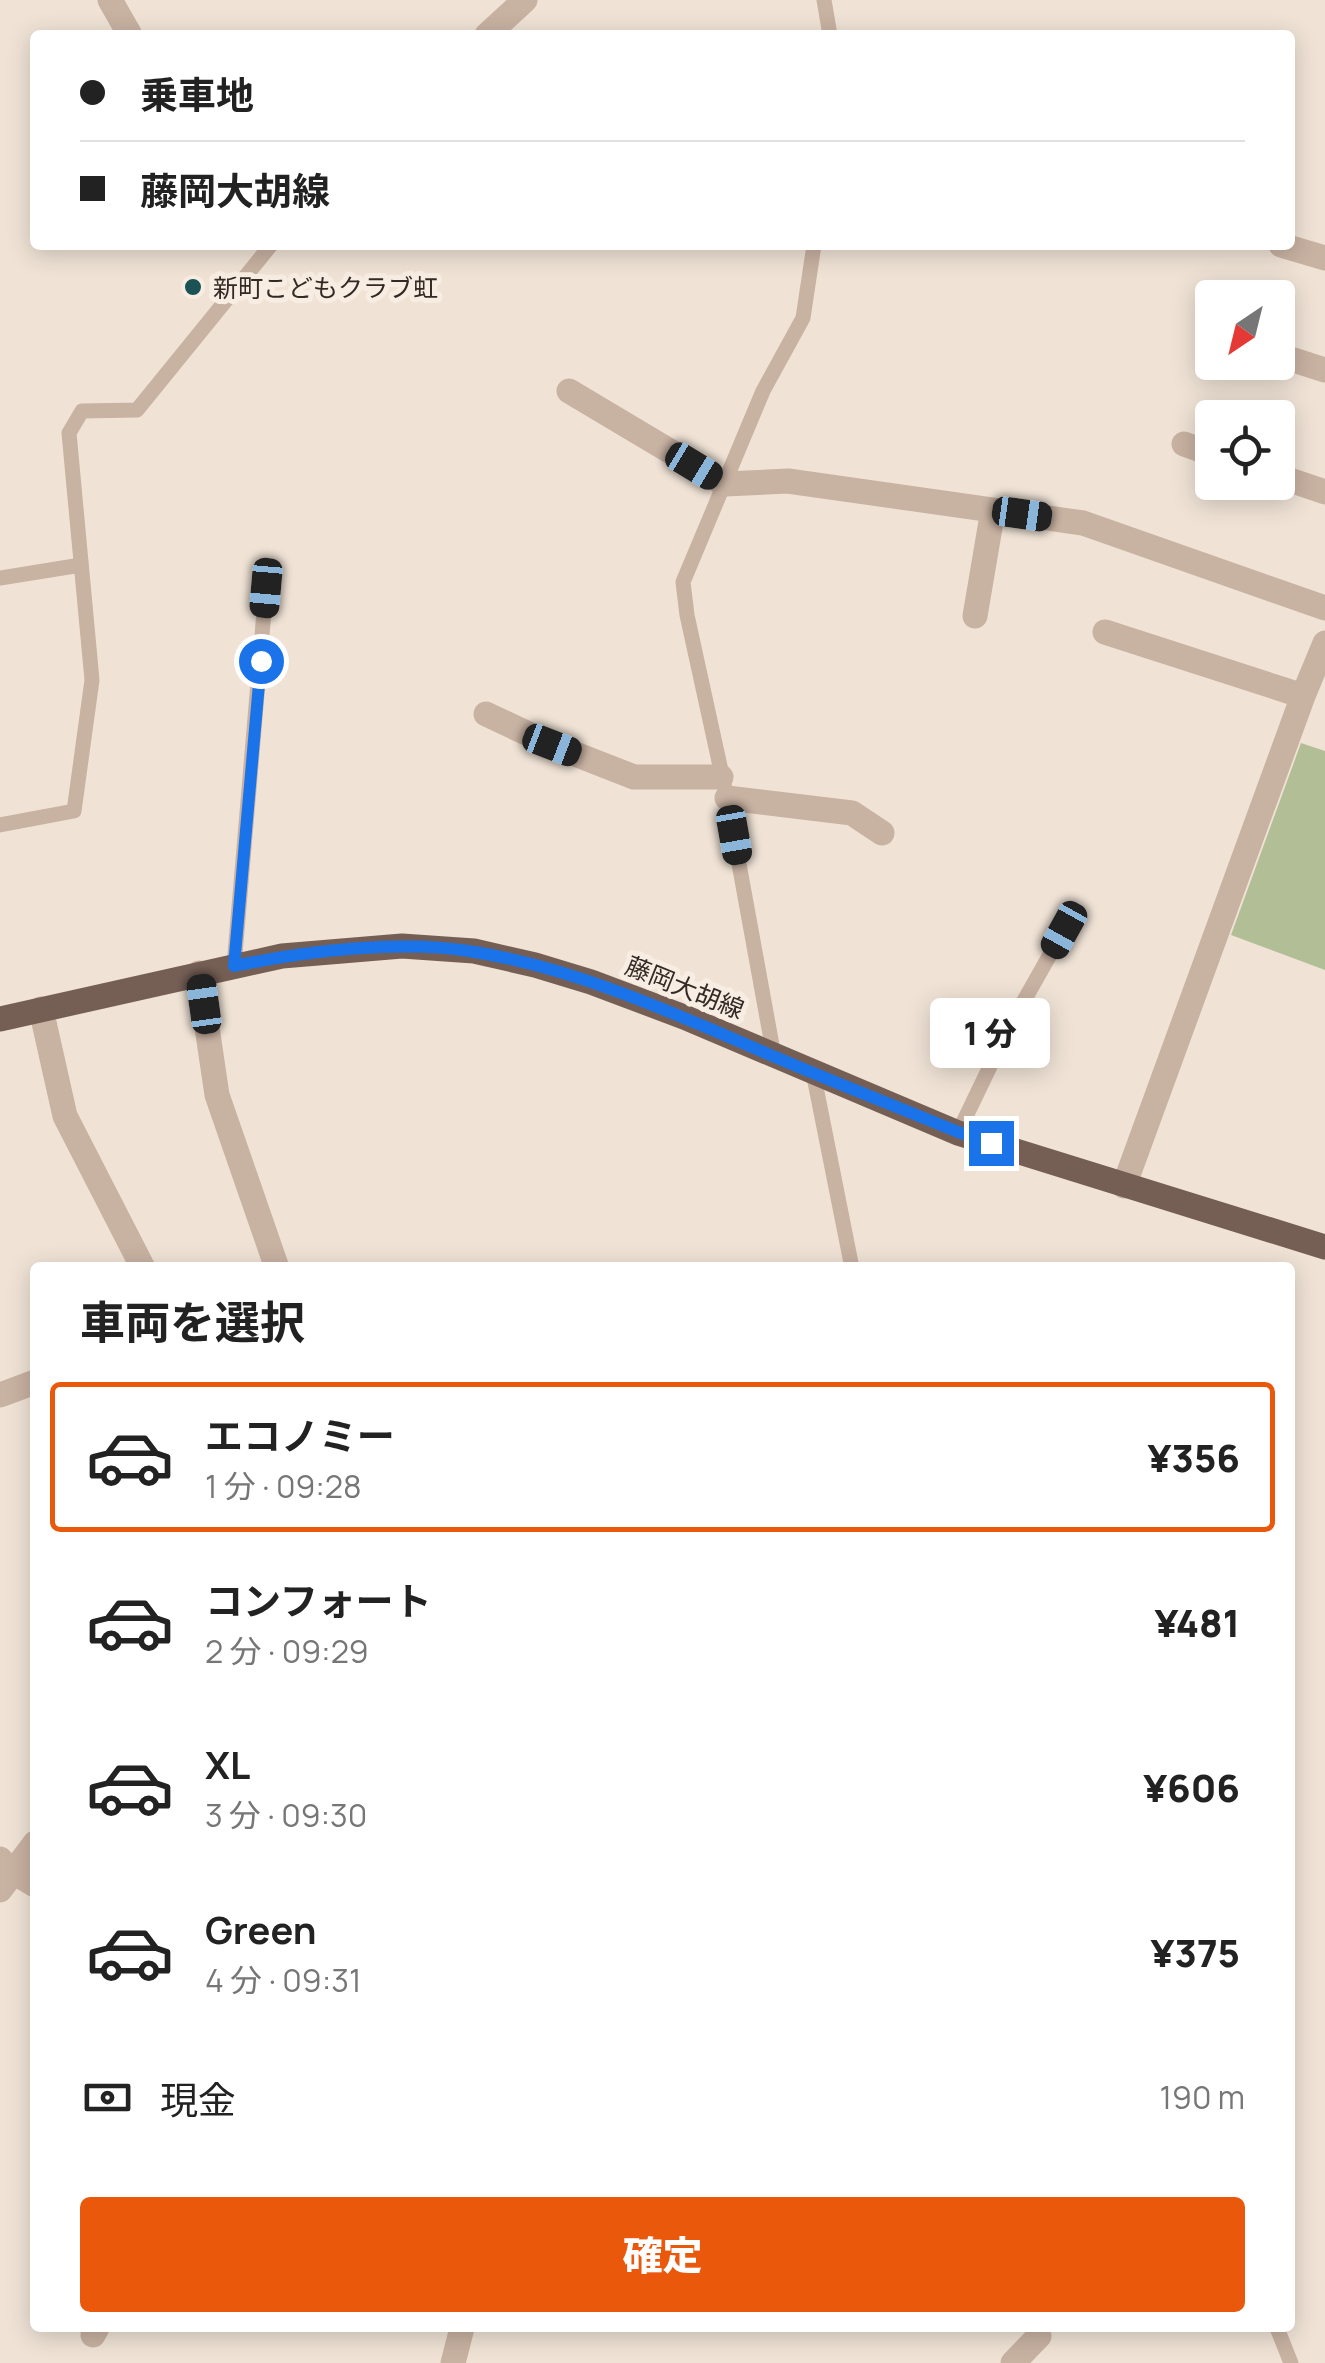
<!DOCTYPE html>
<html lang="ja">
<head>
<meta charset="utf-8">
<style>
  :root { --surface:#fff; --page:#f6f6f6; --text:#222; --muted:#767676; --line:#e0e0e0; --accent:#ea580c }
  body { margin:0; font-family:Manrope,"Noto Sans JP",sans-serif; background:var(--page); color:var(--text); height:100vh; display:flex; flex-direction:column; font-size:38px; white-space:nowrap }
  * { box-sizing:border-box; margin:0 }
  p { font-size:32px; color:var(--muted) }
  .icon { flex:none; width:55px; height:55px; fill:none; stroke:currentColor; stroke-width:2; stroke-linecap:round; stroke-linejoin:round }
  .map { position:relative; flex:1; overflow:hidden }
  .details { position:absolute; left:30px; top:1262px; width:1265px; height:1070px; display:flex; flex-direction:column; background:var(--surface); border-radius:10px; box-shadow:0 5px 25px #0003 }
  .details>* { flex:none }
  .guide { position:absolute; left:30px; top:30px; width:1265px; height:220px; border-radius:10px; box-shadow:0 5px 25px #0003; display:grid; align-content:center; height:220px; padding:0 50px; background:var(--surface) }
  .needle { width:65px; rotate:215deg }
  .buttons { position:absolute; left:1195px; top:280px; display:grid; gap:20px }
  .buttons a { display:grid; place-items:center; width:100px; height:100px; border-radius:10px; background:var(--surface); box-shadow:0 5px 25px #0003; font-size:50px }
  .end { position:absolute; width:45px; height:45px; margin:-22px; border:12px solid #1a73e8; background:#fff; box-shadow:0 0 0 5px #fff }
  .from { border-radius:50% }
  .bubble { position:absolute; height:70px; border-radius:10px; background:var(--surface); box-shadow:0 5px 25px #0003; font-size:32px; font-weight:800; line-height:70px; text-align:center }
  .car { position:absolute; width:30px; height:60px; margin:-30px -15px; border-radius:12px; box-shadow:0 0 8px 2px #0007; background:linear-gradient(#222 24%,#8ab4d8 0 40%,#222 0 76%,#8ab4d8 0 86%,#222 0) }
  .guide b { display:flex; align-items:center; gap:35px; height:95px; font-size:38px }
  .guide b+b { border-top:2px solid var(--line) }
  .guide i { width:25px; height:25px; background:var(--text) }
  ul { padding:0; list-style:none }
  li { display:flex; align-items:center; gap:30px; height:150px; margin:0 20px 15px; padding:0 30px; border:5px solid transparent; border-radius:10px }
  li div { flex:1 }
  li b { display:block; font-size:38px }
  li em { font-style:normal; font-weight:800 }
  li.on { border-color:var(--accent) }
  li>.icon { width:90px; height:90px; stroke-width:1.5 }
  h2 { padding:0 50px; font-size:45px; line-height:120px }
  .pay { display:flex; align-items:center; gap:25px; height:110px; padding:0 50px; font-size:38px }
  .pay p { margin-inline-start:auto }
  .cta { display:flex; gap:20px; margin-top:auto; padding:20px 50px }
  .cta a { flex:1; height:115px; border-radius:10px; background:var(--accent); color:#fff; font-size:40px; font-weight:800; line-height:115px; text-align:center }
  .map>svg:first-child { display:block }
  .green { fill:#b2bf96 }
  .lines { fill:none; stroke-linecap:round; stroke-linejoin:round }
  .service { stroke:#c8b2a2; stroke-width:15 }
  .minor { stroke:#c8b2a2; stroke-width:25 }
  .primary { stroke:#755f55; stroke-width:25 }
  .route { stroke:#1a73e8; stroke-width:12 }
  .poi-dot { fill:#1b5254; stroke:#f8ede2; stroke-width:4 }
  .labels { text-anchor:middle; dominant-baseline:central; stroke-width:10; stroke-linejoin:round; paint-order:stroke }
  .poi-label { font-size:25px; fill:#332925; stroke:#f8ede2; text-anchor:start }
  .street-label { font-size:25px; fill:#332925; stroke:#f8ede2 }
</style>
</head>
<body>
<div class="map">
<svg width="1325" height="2363" viewBox="0 0 1325 2363">
  <rect width="100%" height="100%" fill="#f0e3d6"/>
  <path class="green" d="M1301,743L1325,751V970L1231,935Z"/>
  <g class="lines">
    <path class="service" d="M824,0L830,35
      M0,578L81,565
      M0,825L74,811L92,680L69,433L82,411L137,410L271,245
      M234,966L266,588
      M774,1056L727,798L687,615L683,582L763,391L803,318L814,245
      M813,1072L852,1268
      M958,1133L1008,1029L1064,930
      M1277,2328L1291,2363"/>
    <path class="minor" d="M110,0L130,35
      M487,35L525,0
      M1281,245L1325,258
      M1278,355L1325,370
      M569,391L725,484L788,481L1083,523L1325,608
      M1184,444L1212,454
      M1278,476L1325,492
      M975,616L993,510
      M1105,632L1303,696
      M486,714L552,745L634,777H721
      M727,798L852,813L882,833
      M199,973L217,1095L277,1268
      M41,1009L65,1116L143,1268
      M1124,1186L1303,696L1325,643
      M0,1395L35,1382
      M0,1859L13,1872L35,1885
      M0,1890L35,1843
      M93,2335L97,2328
      M453,2363L462,2328
      M1013,2363L1039,2336"/>
    <path class="primary" d="M0,1019L282,956L402,946L474,951L535,965L591,982L684,1017L958,1133L1325,1247"/>
  </g>
  <g class="lines">
    <path class="route" d="M261,661L234,966C306,951 402,939 475,952C577,969 674,1013 768,1054C831,1081 895,1106 958,1132L991,1143"/>
  </g>
  <circle class="poi-dot" cx="193" cy="287" r="10"/>
  <g class="labels">
    <g class="poi-label">
      <text x="213" y="287">新町こどもクラブ虹</text>
    </g>
    <g class="street-label">
      <text transform="translate(685 987) rotate(22)">藤岡大胡線</text>
    </g>
  </g>
</svg>
<div class="buttons">
<a><svg class="needle" viewBox="-14 -14 28 28"><path d="M0-13l5 13h-10z" fill="#e53935"/><path d="M0 13l5-13h-10z" fill="#767676"/></svg></a>
<a><svg class="icon" aria-label="locate" viewBox="0 0 24 24"><circle cx="12" cy="12" r="6"/><path d="M12 2v4M12 18v4M2 12h4M18 12h4"/></svg></a>
</div>
<i class="end from" style="left:261px;top:661px"></i>
<i class="end" style="left:991px;top:1143px"></i>
<div class="bubble" style="left:930px;top:998px;width:120px">1 分</div>
<i class="car" style="left:694px;top:466px;rotate:121deg"></i>
<i class="car" style="left:1022px;top:514px;rotate:98deg"></i>
<i class="car" style="left:266px;top:588px;rotate:185deg"></i>
<i class="car" style="left:552px;top:745px;rotate:111deg"></i>
<i class="car" style="left:734px;top:835px;rotate:170deg"></i>
<i class="car" style="left:1064px;top:930px;rotate:209deg"></i>
<i class="car" style="left:204px;top:1004px;rotate:352deg"></i>
<div class="guide">
<b><i class="from"></i>乗車地</b>
<b><i></i>藤岡大胡線</b>
</div>
<section class="details">
<h2>車両を選択</h2>
<ul>
<li class="on"><svg class="icon" aria-label="car" viewBox="0 0 24 24"><path d="M5 17H2v-5l4-1 3-4h7l3 4 3 1v5h-3M9 17h6M6 11h13"/><circle cx="7" cy="17" r="2"/><circle cx="17" cy="17" r="2"/></svg><div><b>エコノミー</b><p>1 分 · 09:28</p></div><em>¥356</em></li>
<li><svg class="icon" aria-label="car" viewBox="0 0 24 24"><path d="M5 17H2v-5l4-1 3-4h7l3 4 3 1v5h-3M9 17h6M6 11h13"/><circle cx="7" cy="17" r="2"/><circle cx="17" cy="17" r="2"/></svg><div><b>コンフォート</b><p>2 分 · 09:29</p></div><em>¥481</em></li>
<li><svg class="icon" aria-label="car" viewBox="0 0 24 24"><path d="M5 17H2v-5l4-1 3-4h7l3 4 3 1v5h-3M9 17h6M6 11h13"/><circle cx="7" cy="17" r="2"/><circle cx="17" cy="17" r="2"/></svg><div><b>XL</b><p>3 分 · 09:30</p></div><em>¥606</em></li>
<li><svg class="icon" aria-label="car" viewBox="0 0 24 24"><path d="M5 17H2v-5l4-1 3-4h7l3 4 3 1v5h-3M9 17h6M6 11h13"/><circle cx="7" cy="17" r="2"/><circle cx="17" cy="17" r="2"/></svg><div><b>Green</b><p>4 分 · 09:31</p></div><em>¥375</em></li>
</ul>
<div class="pay"><svg class="icon" aria-label="cash" viewBox="0 0 24 24"><path d="M3 7h18v10H3z"/><circle cx="12" cy="12" r="2"/></svg>現金<p>190 m</p></div>
<div class="cta"><a>確定</a></div>
</section>
</div>
</body>
</html>
